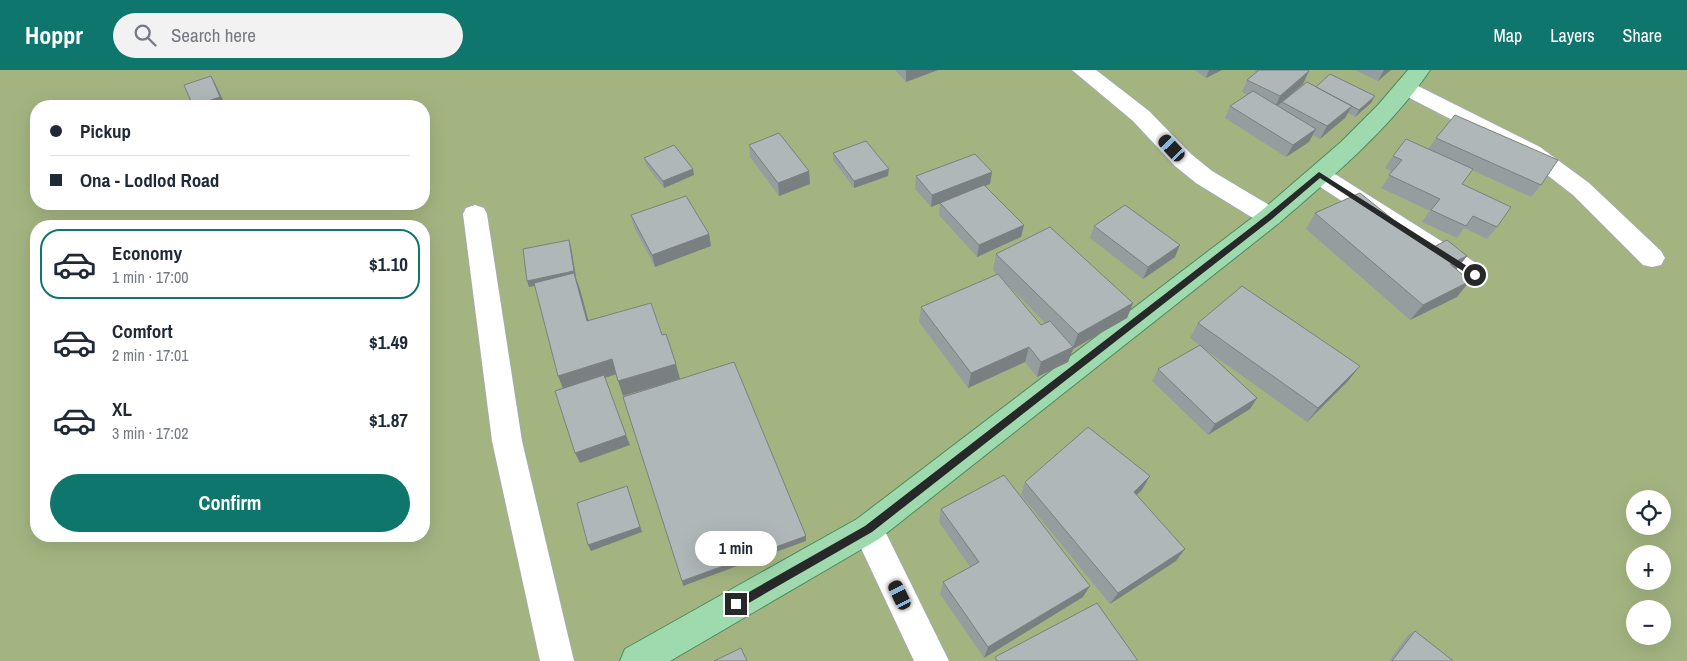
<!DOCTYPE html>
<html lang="en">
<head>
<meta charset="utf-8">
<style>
  :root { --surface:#fff; --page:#f2f2f3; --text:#1f2937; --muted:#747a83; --line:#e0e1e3; --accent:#0f766e }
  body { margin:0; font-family:"Archivo Narrow",sans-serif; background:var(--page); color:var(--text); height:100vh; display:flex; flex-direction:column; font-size:19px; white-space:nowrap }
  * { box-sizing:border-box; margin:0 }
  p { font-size:16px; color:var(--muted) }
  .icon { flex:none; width:28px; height:28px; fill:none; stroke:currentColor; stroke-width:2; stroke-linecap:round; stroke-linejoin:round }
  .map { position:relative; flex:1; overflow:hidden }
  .panel { position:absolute; left:30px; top:150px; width:400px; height:322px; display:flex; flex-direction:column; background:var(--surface); border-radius:20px; box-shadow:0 5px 20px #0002 }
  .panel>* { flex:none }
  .guide { position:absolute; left:30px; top:30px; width:400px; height:110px; border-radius:20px; box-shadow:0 5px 20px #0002; display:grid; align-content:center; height:110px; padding:0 20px; background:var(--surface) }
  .tools { position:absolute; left:1626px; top:420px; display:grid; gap:10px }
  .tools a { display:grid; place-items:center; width:45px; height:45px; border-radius:50%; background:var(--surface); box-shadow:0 5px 20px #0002; font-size:25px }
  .end { position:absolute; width:22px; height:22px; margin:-11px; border:6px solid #262928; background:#fff; box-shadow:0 0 0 2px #fff }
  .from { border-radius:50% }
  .bubble { position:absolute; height:35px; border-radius:18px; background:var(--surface); box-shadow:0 5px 20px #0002; font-size:16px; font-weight:800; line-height:35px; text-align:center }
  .car { position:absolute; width:15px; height:30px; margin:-15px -8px; border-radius:6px; box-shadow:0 0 4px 1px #0007; background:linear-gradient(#222 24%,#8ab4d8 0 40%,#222 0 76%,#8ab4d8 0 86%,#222 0) }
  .guide b { display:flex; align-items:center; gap:18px; height:48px; font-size:19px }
  .guide b+b { border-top:1px solid var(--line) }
  .guide i { width:12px; height:12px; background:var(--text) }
  ul { padding:9px 0 0; list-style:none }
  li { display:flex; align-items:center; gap:15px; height:70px; margin:0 10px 8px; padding:0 10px; border:2px solid transparent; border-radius:20px }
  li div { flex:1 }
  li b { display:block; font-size:19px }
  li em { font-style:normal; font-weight:800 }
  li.selected { border-color:var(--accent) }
  li>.icon { width:45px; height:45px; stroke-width:1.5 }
  .primary-button { display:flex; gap:10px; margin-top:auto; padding:10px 20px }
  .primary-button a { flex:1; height:58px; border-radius:30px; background:var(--accent); color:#fff; font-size:20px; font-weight:800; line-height:58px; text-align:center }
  header { display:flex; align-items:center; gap:30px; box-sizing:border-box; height:70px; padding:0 25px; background:var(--accent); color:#fff }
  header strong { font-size:24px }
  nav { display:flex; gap:28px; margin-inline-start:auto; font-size:18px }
  .search { width:350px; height:45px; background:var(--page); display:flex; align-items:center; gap:12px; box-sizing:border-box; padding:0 18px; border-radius:28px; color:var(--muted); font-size:19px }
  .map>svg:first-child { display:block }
  .forest { fill:#a4b481; fill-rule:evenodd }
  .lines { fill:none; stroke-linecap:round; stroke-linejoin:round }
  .minor-casing { stroke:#a4acaa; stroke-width:2 }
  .major-casing { stroke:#4a8c5c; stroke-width:2 }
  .minor { fill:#fff; fill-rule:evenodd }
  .major { fill:#9edaae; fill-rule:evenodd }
  .wall { fill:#969d9e; fill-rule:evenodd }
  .shaded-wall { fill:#7a8081 }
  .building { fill:#afb7b8; stroke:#7a8081 }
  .route { fill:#262928 }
</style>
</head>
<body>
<header>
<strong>Hoppr</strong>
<div class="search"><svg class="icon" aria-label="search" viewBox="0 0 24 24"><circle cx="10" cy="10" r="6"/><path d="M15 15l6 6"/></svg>Search here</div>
<nav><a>Map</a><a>Layers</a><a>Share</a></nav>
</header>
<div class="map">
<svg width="1687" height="591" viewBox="0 0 1687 591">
  <rect width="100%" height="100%" fill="#e6eeec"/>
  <path class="forest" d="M0,0H1687V591H0ZM36,36H424V134H36ZM36,156H424V466H36ZM1635,429H1662V456H1635ZM1635,484H1662V511H1635ZM1635,539H1662V566H1635Z"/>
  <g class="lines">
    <g class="minor-casing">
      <path id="minor" d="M1072,0H1096L1149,41L1191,84L1212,101L1279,141L1282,147L1279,153L1270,156L1261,153L1196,113L1175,96L1133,51Z
        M1406,10L1540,77L1589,113L1661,181L1665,188L1661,195L1652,197L1643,195L1573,125L1524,87L1398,22L1395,17L1398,12Z
        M1319,97L1327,99L1484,198L1488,205L1484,212L1475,215L1466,212L1311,111L1307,105L1311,99Z
        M475,135L484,138L487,144L522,371L574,591H540L492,371L463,144L466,138Z
        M868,445L879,449L949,591H914L852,459L857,449Z"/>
    </g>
    <g class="major-casing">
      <path id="major" d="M1408,0H1430C1390,59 1332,107 1279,153L879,469L670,591H620L625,579L857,449L1261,141L1341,72L1378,35Z"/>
    </g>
    <use href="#minor" class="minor"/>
    <use href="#major" class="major"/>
  </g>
  <path class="wall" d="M895,0H938L906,12Z
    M1195,0H1222L1206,8Z
    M1254,0H1307L1309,1L1303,14L1288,27L1316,17L1371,33L1355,47L1348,43L1345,48L1320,69L1313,65L1309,72L1286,87L1225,48L1230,36L1247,25L1242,22L1247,10L1256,2Z
    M1355,0H1391L1378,11Z
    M1436,68L1541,115L1531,127L1472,100L1462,114L1497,157L1487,169L1464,158L1457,168L1422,152L1430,141L1381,118L1392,102L1385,98L1393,86L1428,79Z
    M749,75L809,101L810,114L779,126L750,87Z
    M833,83L888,106L854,118L833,90Z
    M644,88L694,105L664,118L646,95Z
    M992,102L990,114L985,116L1024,155L1021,167L977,187L939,145L940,133L931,137L915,119L916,106Z
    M1315,143L1430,179L1467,186L1456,200L1457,227L1410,250L1306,159Z
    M631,145L709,164L711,176L655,197L634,157Z
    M1094,156L1175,187L1143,209L1090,168Z
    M996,184L1133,233L1127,248L1073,279L1068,292L1037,307L1025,292L968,318L919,252L921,237L997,205L993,200ZM1006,213L1045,253L1041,255Z
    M1198,253L1348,311L1307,352L1203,278L1257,328L1250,339L1208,365L1152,311L1158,299L1199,275L1190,268Z
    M1025,412L1142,420L1137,425L1176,491L1110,534L1021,425Z
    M941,439L1083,527L984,588L940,524L943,512L970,497L939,452Z
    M1415,561L1452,591H1389L1408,565Z"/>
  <path class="shaded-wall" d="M906,0H938L906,12Z
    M1209,0H1222L1206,8Z
    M1384,0H1391L1378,11Z
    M1309,1L1303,14L1274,39L1280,26Z
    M211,6L215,13L225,34L218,36H193Z
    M1375,26L1371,33L1355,47L1359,40Z
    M1352,36L1345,48L1320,69L1327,56Z
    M1316,59L1309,72L1286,87L1293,75Z
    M693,99L694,105L664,118L663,111Z
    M889,99L888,106L854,118V111Z
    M809,101L810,114L779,126L778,113Z
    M992,102L990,114L931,137L932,125Z
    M1024,155L1021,167L977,187L979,175Z
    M709,164L711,176L655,197L652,185Z
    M569,170L571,176L576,207V208L580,219L593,267L587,251L575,208L529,217L527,211Z
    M1180,175L1175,187L1143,209L1148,197Z
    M1467,186L1454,202L1450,194Z
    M1470,211L1457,227L1410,250L1423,235Z
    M1133,233L1127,248L1073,279L1068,292L1037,307L1041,292L1073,277L1078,264Z
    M1029,277L1025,292L968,318L971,303Z
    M612,289L617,304L564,321L558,306Z
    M676,294L680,309L623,326L618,311Z
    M1360,296L1348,311L1307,352L1318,338Z
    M1257,328L1250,339L1208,365L1215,354Z
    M626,365L630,375L580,393L575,383Z
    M1150,406L1142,420L1126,435L1134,422Z
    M627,416L642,462L591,481L588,475Z
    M806,466V471L683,516L682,511Z
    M1185,479L1176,491L1110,534L1118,523Z
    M1090,516L1083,527L984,588L988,577Z"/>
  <path class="building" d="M1259,0H1307L1309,1L1280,26L1247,10Z
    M1330,4L1375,26L1359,40L1316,17Z
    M211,6L220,27L193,36L184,15Z
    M1307,12L1352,36L1327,56L1282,32Z
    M1253,21L1316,59L1293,75L1230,36Z
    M1455,45L1558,90L1541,115L1436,68Z
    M779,63L809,101L778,113L749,75Z
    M1406,69L1473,99L1462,114L1511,137L1497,157L1473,146L1466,156L1431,140L1440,129L1389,105L1402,90L1393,86Z
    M866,71L889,99L854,111L833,83Z
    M674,75L693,99L663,111L644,88Z
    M975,84L992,102L932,125L916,106Z
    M984,115L1024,155L979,175L940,133Z
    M1360,123L1430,179L1447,170L1467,186L1450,194L1470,211L1423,235L1315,143Z
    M686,126L709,164L652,185L631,145Z
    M1125,135L1180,175L1148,197L1094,156Z
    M1050,157L1133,233L1078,264L996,184Z
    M569,170L574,201L527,211L523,179Z
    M574,203L587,251L651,233L662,265L666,264L676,294L618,311L612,289L558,306L534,213Z
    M998,204L1041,255L1050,251L1073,277L1041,292L1029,277L971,303L921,237Z
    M1242,216L1360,296L1318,338L1198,253Z
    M1200,275L1257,328L1215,354L1158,299Z
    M734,292L806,466L682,511L623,327Z
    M604,305L626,365L575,383L555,321Z
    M1088,357L1150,406L1134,422L1185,479L1118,523L1025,412Z
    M1004,405L1090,516L988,577L943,512L979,492L941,439Z
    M627,416L640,457L588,475L577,433Z
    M1097,533L1138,591H997L995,587Z
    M1415,561L1452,590V591H1392Z
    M741,578L747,591H714Z"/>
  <path class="route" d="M1319,102L1478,203V207H1472L1320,108L1272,149L872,462L740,538H733V531L865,456L1267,145Z"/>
</svg>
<div class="tools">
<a><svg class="icon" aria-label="locate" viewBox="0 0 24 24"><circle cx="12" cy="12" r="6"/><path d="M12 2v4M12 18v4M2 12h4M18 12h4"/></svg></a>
<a>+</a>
<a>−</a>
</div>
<i class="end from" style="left:1475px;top:205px"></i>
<i class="end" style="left:736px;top:534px"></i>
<div class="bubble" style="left:695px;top:461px;width:82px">1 min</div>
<i class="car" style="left:1172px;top:78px;rotate:317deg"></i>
<i class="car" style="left:900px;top:525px;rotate:334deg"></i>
<div class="guide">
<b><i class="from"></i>Pickup</b>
<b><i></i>Ona - Lodlod Road</b>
</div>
<section class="panel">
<ul>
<li class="selected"><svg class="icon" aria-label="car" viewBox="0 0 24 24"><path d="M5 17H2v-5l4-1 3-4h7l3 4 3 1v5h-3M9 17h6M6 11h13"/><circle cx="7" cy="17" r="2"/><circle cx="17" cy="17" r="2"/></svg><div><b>Economy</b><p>1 min · 17:00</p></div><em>$1.10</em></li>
<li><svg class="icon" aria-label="car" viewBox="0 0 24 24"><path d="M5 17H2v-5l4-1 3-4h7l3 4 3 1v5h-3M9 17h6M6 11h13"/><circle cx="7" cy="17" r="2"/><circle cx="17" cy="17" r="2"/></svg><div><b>Comfort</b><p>2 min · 17:01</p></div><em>$1.49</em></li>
<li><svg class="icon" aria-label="car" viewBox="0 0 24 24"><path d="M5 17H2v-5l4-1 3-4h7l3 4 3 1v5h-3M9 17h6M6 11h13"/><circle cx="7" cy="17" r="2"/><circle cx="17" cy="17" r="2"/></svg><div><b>XL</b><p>3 min · 17:02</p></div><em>$1.87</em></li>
</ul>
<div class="primary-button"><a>Confirm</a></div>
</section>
</div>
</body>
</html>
